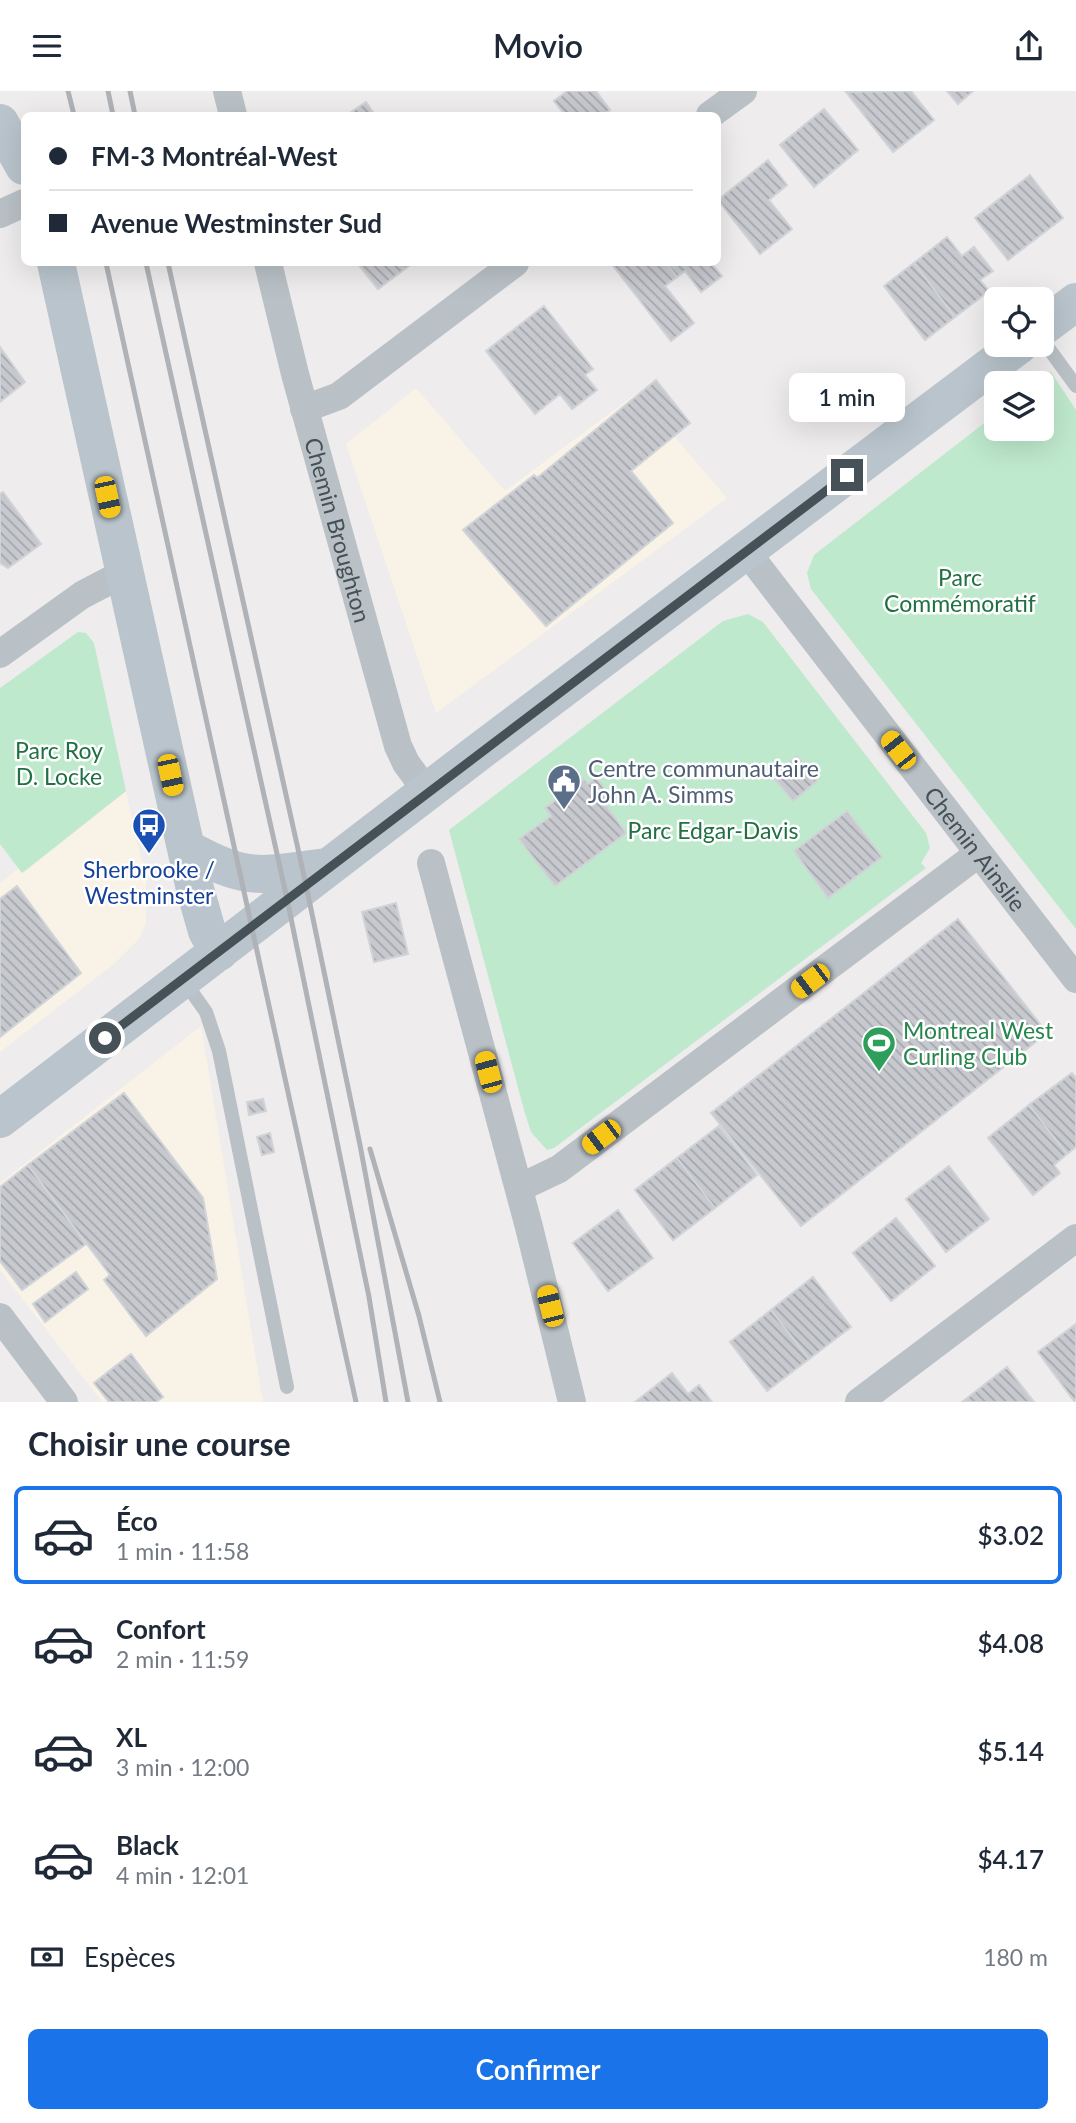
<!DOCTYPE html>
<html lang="fr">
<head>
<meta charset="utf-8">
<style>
  :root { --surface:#fff; --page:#f6f6f7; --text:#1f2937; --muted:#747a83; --line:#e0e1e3; --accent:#1a73e8 }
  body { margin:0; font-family:Lato,sans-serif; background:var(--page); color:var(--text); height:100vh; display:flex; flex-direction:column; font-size:26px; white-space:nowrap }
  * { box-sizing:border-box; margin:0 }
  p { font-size:23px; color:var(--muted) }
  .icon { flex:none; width:38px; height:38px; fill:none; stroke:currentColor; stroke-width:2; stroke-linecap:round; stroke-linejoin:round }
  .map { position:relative; height:1311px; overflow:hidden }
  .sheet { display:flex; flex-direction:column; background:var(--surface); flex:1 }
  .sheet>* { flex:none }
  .hud { position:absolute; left:21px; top:21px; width:700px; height:154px; border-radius:10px; box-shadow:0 7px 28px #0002; display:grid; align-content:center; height:154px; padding:0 28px; background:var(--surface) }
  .tools { position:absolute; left:984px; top:196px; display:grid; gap:14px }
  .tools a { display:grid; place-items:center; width:70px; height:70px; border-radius:10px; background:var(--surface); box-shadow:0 7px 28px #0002; font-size:35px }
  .end { position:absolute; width:32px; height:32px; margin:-16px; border:9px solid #465057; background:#fff; box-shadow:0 0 0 4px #fff }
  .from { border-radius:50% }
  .bubble { position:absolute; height:49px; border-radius:10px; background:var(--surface); box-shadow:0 7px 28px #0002; font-size:23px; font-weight:600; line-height:49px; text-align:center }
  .car { position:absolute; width:21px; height:42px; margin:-21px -10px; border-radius:9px; box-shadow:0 0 5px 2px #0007; background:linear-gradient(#f5c518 24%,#345 0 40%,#f5c518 0 76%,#345 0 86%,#f5c518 0) }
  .hud b { display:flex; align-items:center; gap:24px; height:66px; font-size:26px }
  .hud b+b { border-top:2px solid var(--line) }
  .hud i { width:18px; height:18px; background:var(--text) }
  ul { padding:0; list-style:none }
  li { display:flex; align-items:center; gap:21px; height:98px; margin:0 14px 10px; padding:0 14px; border:4px solid transparent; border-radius:10px }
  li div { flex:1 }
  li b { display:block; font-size:26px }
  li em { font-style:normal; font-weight:600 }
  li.active { border-color:var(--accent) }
  li>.icon { width:63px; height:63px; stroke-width:1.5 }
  h2 { padding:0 28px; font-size:32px; line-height:84px }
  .pay { display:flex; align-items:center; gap:18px; height:77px; padding:0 28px; font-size:26px }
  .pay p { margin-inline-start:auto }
  .cta { display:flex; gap:14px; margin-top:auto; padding:14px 28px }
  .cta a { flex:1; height:80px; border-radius:10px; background:var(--accent); color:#fff; font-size:28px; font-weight:600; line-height:80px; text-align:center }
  header { display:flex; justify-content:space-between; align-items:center; height:91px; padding:0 28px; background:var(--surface); font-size:32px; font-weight:600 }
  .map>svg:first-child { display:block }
  .commercial { fill:#f9f2e6 }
  .park { fill:#bee9cc }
  .building { fill:url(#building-back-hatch); stroke:#d0d3d7; stroke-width:2 }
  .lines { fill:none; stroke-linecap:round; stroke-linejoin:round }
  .lane { stroke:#b9c1c7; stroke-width:14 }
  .street { stroke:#b9c1c7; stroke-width:28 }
  .secondary { stroke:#b9c4cc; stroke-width:38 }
  .rail { stroke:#afb2b6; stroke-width:5 }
  .route { stroke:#465057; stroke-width:9 }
  .labels { text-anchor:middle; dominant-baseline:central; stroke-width:5; stroke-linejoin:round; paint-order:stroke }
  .street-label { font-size:23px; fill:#465057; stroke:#fff }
  .park-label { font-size:23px; fill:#207043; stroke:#fff }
  .service-label { font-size:23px; fill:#4e5e75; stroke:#fff; text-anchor:start }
  .transit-label { font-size:23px; fill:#164399; stroke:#fff }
  .leisure-label { font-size:23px; fill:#27864d; stroke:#fff; text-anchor:start }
</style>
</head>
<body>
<header><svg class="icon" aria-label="menu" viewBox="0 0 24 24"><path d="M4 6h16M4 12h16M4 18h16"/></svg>Movio<svg class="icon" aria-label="share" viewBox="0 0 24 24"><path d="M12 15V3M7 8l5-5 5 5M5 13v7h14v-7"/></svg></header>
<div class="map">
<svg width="1076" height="1311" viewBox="0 0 1076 1311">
  <defs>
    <pattern id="building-back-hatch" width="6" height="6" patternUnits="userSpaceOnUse" patternTransform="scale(1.75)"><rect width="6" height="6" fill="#c7c9ce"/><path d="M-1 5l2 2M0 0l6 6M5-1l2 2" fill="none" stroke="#a3a6aa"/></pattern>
  </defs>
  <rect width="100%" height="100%" fill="#eeecec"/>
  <path class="commercial" d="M416,297L505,400L637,302L727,407L436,622L346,353Z
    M126,700L146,790V832L139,848L114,873L0,961V792L19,777L25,781Z
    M201,935L263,1311H102L0,1179V1092Z"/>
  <path class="park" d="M1051,281L1076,319V838L811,498L807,482L814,464L996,323V338H1041V292H1036Z
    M748,523L763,531L926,742L930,757L921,772L926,777L554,1057L547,1059L531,1041L524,1019L449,739L723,530Z
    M78,541L86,542L94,552L126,700L22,782L0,753V597Z"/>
  <path class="building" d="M567,0H596L610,19L603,24H565L554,10Z
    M911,0L934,29L893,61L846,1Z
    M947,0H973L958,13Z
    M366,11L375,24H347Z
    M824,18L858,59L814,96L780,54Z
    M768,69L787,94L769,109L792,138L760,163L718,109Z
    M1030,84L1063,127L1008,169L975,127Z
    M947,146L962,165L974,156L993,180L980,189L989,200L955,226L914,172Z
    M357,172H413L378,198Z
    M611,172H666L677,186L665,195L694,232L671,250Z
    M666,172H711L722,185L701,201L685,180L677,186Z
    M914,172L955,226L925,249L884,195Z
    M544,215L593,278L585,284L597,299L572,318L560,303L535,323L486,260Z
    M0,256L25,291L0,311Z
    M656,289L690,332L631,380L673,432L546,535L463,439L534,384L537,387Z
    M3,401L41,453L8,477L0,472V403Z
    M797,665L817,690L793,710L773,686Z
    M596,686L610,705L603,710L626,742L555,795L519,748L551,725L545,717L584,688L588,693Z
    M847,720L882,766L828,807L794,760Z
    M17,795L81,882L0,946V808Z
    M396,812L408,863L374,871L362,821Z
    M958,828L1047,942L801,1135L711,1022Z
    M1072,982L1076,987V1056L1067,1063L1029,1014Z
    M124,1002L203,1107L217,1188L146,1245L104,1189L110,1184L28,1074Z
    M263,1008L266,1020L249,1024L247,1011Z
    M1029,1014L1067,1063L1054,1074L1060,1082L1033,1104L988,1047Z
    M719,1035L757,1084L715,1117L677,1067Z
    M270,1042L274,1061L262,1064L257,1046Z
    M677,1067L715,1117L673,1149L635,1099Z
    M28,1074L86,1153L22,1199L0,1170V1096Z
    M949,1075L989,1128L946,1161L906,1108Z
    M618,1119L653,1167L608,1200L573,1152Z
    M896,1127L935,1175L891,1210L853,1162Z
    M76,1181L88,1198L45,1231L33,1213Z
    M813,1186L851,1236L809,1268L771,1219Z
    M771,1219L809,1268L767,1300L730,1251Z
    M1076,1233V1309L1074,1310L1038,1261Z
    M131,1263L163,1306L156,1311H109L94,1292Z
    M1007,1276L1034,1311H962Z
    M672,1282L688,1303L699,1294L712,1311H635Z"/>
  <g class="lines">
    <path class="lane" d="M1041,247L1076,295
      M184,890L206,921L219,960L287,1296"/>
    <g class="street">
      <path d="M227,0L233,24"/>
      <path d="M710,24L743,0"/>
      <path d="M0,123L24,112"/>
      <path id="s1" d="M268,172L295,283L398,655L406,672L427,701"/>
      <path d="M304,318L339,305L515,172"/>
      <path id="s2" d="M746,460L1076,888"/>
      <path d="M0,563L82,504L124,482"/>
      <path d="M431,772L529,1136L572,1311"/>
      <path d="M519,1097L559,1078L978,763"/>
      <path d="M0,1226L64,1311"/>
      <path d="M859,1311L1076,1147"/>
    </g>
    <path class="secondary" d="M0,32L24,75
      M56,172L195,798L207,840L219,861
      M1041,237L1076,211
      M186,757C248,792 260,784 327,776
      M0,1028L484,657L1019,254"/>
    <path class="rail" d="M68,0L74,24
      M108,0L113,24
      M130,0L135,24
      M106,172L356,1311
      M146,172L287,808L369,1206L386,1311
      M168,172L306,794L360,1054L408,1311
      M370,1058L419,1225L440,1311"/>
  </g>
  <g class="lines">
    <path class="route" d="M105,947L847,384"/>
  </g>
  <defs>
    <g id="civic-pin" transform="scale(1.75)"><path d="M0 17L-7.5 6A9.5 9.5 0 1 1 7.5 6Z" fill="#5c6f8a" stroke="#fff"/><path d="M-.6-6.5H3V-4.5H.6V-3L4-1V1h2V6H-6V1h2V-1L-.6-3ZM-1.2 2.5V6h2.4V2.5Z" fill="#fff"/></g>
    <g id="bus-pin" transform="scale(1.75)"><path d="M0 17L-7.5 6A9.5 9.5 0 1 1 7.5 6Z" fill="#1a4fb4" stroke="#fff"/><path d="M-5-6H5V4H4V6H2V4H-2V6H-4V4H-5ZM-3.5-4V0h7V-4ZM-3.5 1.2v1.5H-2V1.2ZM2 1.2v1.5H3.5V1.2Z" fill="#fff"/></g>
    <g id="stadium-pin" transform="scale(1.75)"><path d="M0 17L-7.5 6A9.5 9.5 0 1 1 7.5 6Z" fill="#2e9e5b" stroke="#fff"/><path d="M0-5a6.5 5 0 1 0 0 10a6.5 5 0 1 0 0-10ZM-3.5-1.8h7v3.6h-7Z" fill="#fff"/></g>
  </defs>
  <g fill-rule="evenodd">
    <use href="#civic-pin" x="564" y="690"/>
    <use href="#bus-pin" x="149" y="734"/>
    <use href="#stadium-pin" x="879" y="952"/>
  </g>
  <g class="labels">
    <g class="street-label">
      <text stroke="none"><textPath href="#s1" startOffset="276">Chemin Broughton</textPath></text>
      <text stroke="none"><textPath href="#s2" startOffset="376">Chemin Ainslie</textPath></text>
    </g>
    <g class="park-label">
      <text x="960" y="486">Parc<tspan x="960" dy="26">Commémoratif</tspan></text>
      <text x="59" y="659">Parc Roy<tspan x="59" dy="26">D. Locke</tspan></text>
      <text x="713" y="739">Parc Edgar-Davis</text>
    </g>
    <g class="service-label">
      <text x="588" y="677">Centre communautaire<tspan x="588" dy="26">John A. Simms</tspan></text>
    </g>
    <g class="transit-label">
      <text x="149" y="778">Sherbrooke /<tspan x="149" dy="26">Westminster</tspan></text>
    </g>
    <g class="leisure-label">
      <text x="903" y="939">Montreal West<tspan x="903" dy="26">Curling Club</tspan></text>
    </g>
  </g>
</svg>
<div class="tools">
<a><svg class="icon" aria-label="locate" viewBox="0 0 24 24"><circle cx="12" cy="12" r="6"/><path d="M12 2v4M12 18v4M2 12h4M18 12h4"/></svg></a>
<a><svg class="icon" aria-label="layers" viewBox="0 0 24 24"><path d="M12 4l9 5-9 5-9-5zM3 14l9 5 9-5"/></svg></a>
</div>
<i class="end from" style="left:105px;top:947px"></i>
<i class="end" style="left:847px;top:384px"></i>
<div class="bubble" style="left:789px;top:282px;width:116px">1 min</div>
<i class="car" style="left:107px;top:406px;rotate:168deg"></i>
<i class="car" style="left:898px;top:659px;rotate:322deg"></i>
<i class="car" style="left:170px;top:684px;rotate:168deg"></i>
<i class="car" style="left:810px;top:890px;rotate:233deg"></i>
<i class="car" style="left:488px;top:981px;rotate:345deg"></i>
<i class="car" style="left:601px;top:1046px;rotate:233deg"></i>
<i class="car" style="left:550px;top:1215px;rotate:346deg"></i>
<div class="hud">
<b><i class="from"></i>FM-3 Montréal-West</b>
<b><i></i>Avenue Westminster Sud</b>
</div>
</div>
<section class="sheet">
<h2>Choisir une course</h2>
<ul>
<li class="active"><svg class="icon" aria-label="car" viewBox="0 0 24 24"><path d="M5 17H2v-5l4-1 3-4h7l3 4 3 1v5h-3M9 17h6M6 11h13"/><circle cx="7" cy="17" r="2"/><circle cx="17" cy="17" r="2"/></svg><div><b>Éco</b><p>1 min · 11:58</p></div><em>$3.02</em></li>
<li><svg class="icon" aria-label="car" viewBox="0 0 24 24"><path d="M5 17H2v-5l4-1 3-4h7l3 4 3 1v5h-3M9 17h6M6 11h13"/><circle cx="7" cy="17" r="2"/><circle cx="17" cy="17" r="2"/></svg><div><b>Confort</b><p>2 min · 11:59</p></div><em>$4.08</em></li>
<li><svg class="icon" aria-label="car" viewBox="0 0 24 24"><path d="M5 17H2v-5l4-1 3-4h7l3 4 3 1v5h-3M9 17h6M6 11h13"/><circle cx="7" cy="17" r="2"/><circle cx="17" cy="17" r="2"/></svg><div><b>XL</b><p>3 min · 12:00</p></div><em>$5.14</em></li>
<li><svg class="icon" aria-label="car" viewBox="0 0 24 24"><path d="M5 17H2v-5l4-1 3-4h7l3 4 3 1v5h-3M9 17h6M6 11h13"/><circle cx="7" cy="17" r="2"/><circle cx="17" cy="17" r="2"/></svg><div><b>Black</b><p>4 min · 12:01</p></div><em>$4.17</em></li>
</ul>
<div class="pay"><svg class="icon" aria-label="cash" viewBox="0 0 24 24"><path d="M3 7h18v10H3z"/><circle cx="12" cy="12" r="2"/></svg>Espèces<p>180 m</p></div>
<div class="cta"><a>Confirmer</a></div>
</section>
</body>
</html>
